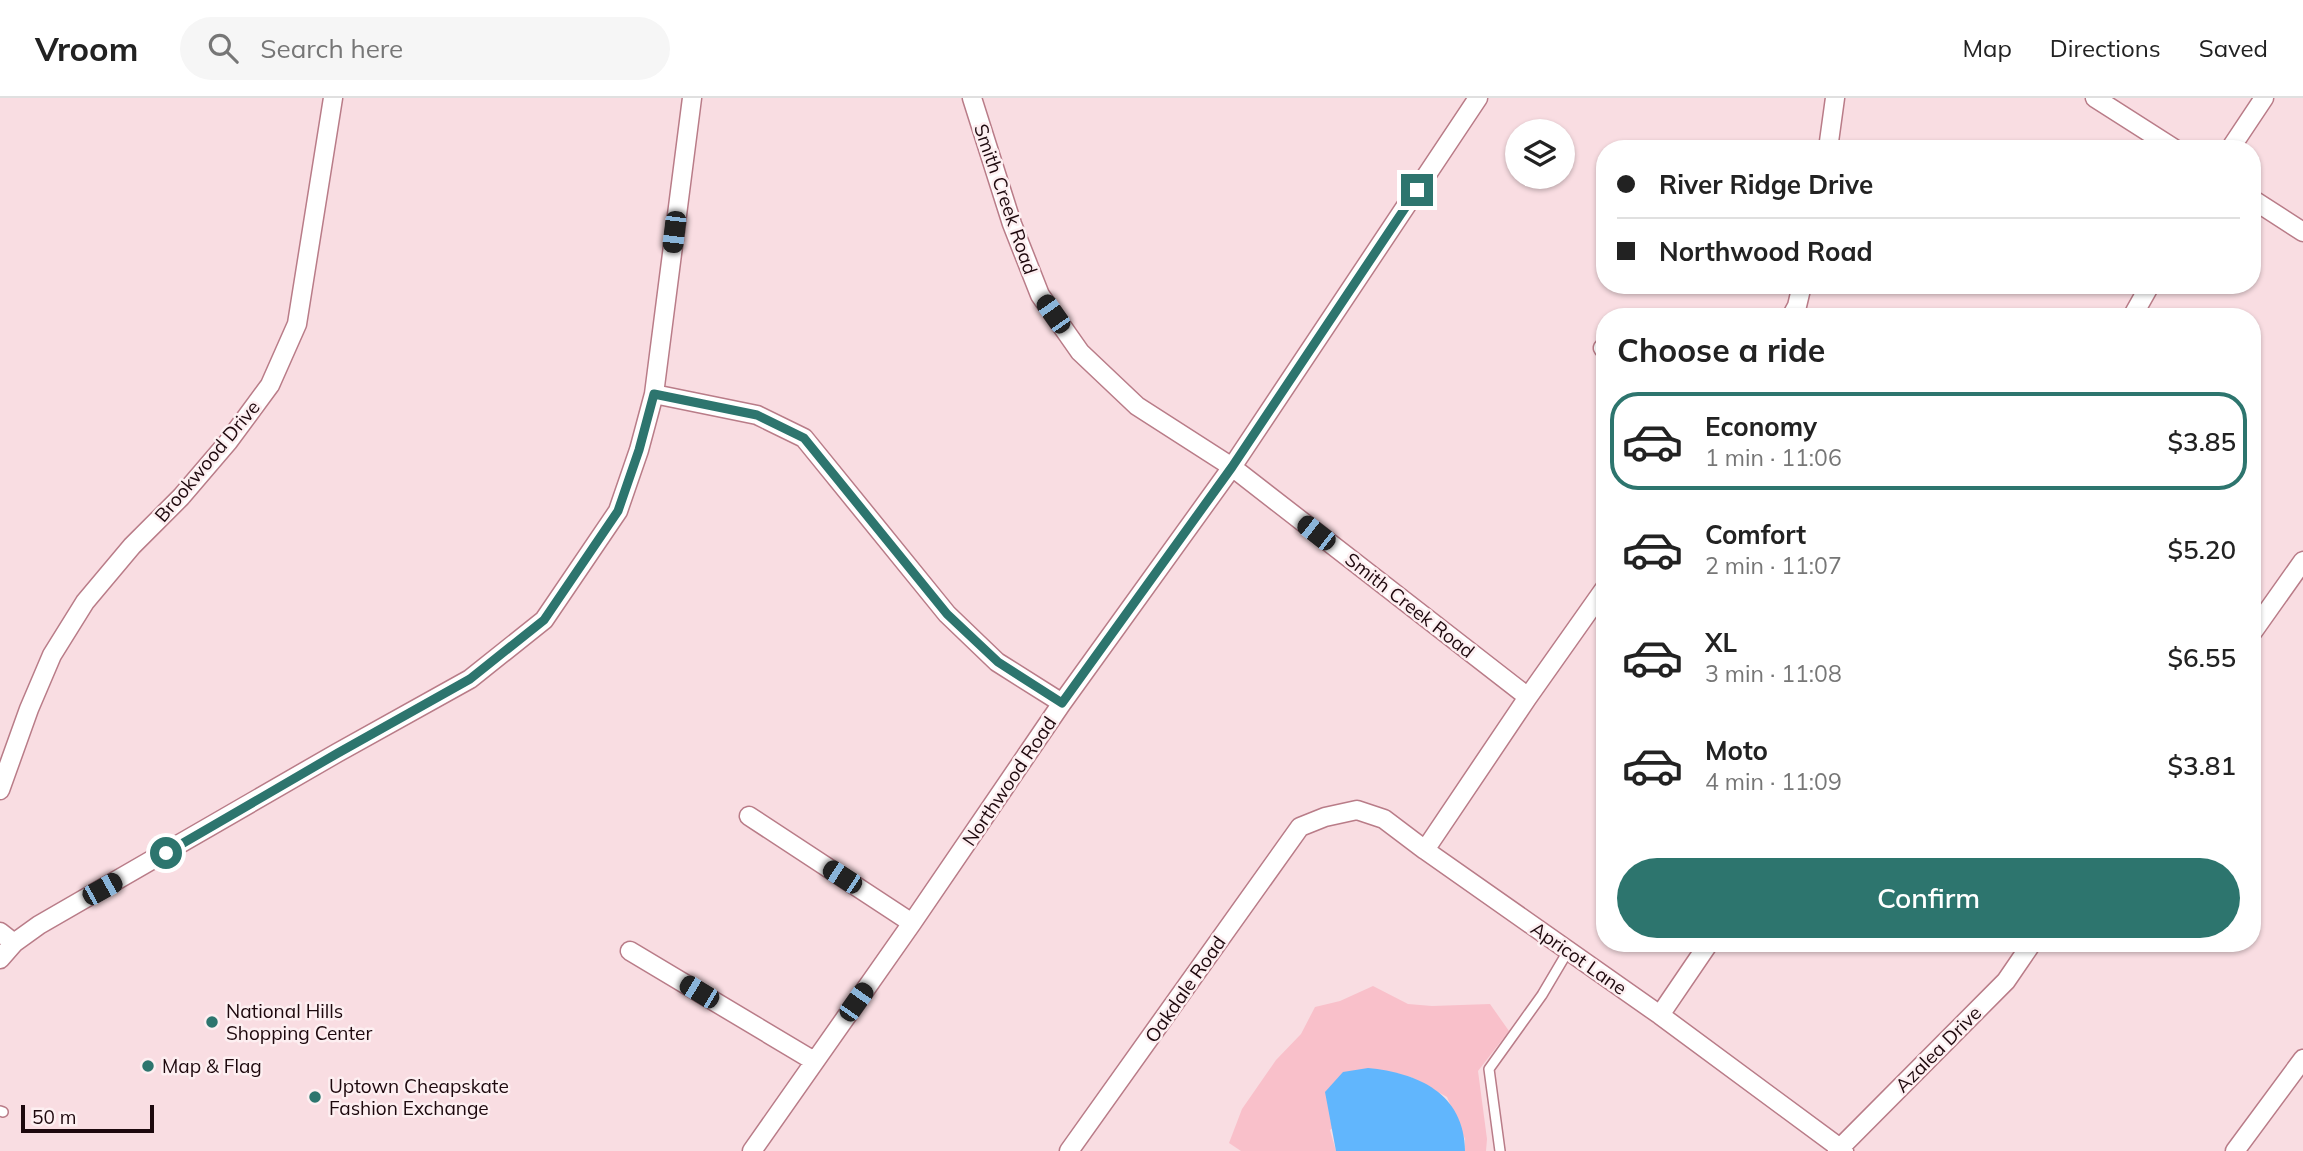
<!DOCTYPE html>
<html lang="en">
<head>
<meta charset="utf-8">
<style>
  :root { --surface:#fff; --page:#f6f6f6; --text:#222; --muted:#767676; --line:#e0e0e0; --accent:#2d756e }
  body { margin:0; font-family:Mulish,sans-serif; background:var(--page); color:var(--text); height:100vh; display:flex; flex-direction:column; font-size:26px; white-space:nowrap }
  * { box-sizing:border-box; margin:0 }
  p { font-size:23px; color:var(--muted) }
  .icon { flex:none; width:38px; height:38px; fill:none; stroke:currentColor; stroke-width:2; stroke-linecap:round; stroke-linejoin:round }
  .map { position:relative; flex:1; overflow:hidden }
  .details { position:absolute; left:1596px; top:210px; width:665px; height:644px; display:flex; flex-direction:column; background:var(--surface); border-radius:28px; box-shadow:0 2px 5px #0004 }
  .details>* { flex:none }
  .top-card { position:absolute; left:1596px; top:42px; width:665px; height:154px; border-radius:28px; box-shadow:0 2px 5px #0004; display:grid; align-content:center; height:154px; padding:0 21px; background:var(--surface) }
  .controls { position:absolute; left:1505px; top:21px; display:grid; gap:14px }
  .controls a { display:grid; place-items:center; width:70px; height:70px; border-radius:50%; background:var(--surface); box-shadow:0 2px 5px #0004; font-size:35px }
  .scale { position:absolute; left:21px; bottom:18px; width:133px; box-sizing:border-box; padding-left:7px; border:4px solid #1d080d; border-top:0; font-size:19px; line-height:24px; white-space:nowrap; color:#1d080d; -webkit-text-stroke:5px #fdeff1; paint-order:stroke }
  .end { position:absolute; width:32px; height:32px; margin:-16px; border:9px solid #2d756e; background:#fff; box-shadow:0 0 0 4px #fff }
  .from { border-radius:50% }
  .car { position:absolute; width:21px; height:42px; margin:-21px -10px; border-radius:9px; box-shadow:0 0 5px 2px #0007; background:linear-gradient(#222 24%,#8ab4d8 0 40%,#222 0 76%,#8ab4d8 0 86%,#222 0) }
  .top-card b { display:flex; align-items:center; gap:24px; height:66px; font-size:26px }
  .top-card b+b { border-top:2px solid var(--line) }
  .top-card i { width:18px; height:18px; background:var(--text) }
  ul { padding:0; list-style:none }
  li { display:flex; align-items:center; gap:21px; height:98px; margin:0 14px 10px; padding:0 7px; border:4px solid transparent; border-radius:28px }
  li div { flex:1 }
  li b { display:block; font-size:26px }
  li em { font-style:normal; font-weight:600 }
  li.selected { border-color:var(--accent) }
  li>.icon { width:63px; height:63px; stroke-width:1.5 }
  h2 { padding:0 21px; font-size:32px; line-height:84px }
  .button { display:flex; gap:14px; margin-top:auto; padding:14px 21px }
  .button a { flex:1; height:80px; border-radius:42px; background:var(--accent); color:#fff; font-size:28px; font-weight:600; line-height:80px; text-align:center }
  header { display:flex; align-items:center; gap:42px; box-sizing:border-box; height:98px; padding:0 35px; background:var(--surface); border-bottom:2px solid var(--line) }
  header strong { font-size:33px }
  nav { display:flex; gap:38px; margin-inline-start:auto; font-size:24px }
  .search { width:490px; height:63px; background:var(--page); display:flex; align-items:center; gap:18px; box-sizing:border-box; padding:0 24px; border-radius:38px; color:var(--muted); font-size:26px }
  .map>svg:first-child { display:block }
  .green { fill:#f9c0ca }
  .water { fill:#61b6fd }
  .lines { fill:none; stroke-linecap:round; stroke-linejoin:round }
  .service-casing { stroke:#b97c88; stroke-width:12 }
  .minor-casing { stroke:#b97c88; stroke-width:21 }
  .service { stroke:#fff; stroke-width:9 }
  .minor { stroke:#fff; stroke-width:18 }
  .route { stroke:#2d756e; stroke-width:9 }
  .poi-dot { fill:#2d756e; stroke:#fdeff1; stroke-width:2.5 }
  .labels { text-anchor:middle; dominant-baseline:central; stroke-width:5; stroke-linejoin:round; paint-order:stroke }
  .street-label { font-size:19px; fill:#1d080d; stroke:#fdeff1 }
  .poi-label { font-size:19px; fill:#1d080d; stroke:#fdeff1; text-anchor:start }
</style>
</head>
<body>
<header>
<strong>Vroom</strong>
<div class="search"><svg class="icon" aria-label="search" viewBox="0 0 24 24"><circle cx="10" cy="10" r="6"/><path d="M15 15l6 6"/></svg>Search here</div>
<nav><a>Map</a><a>Directions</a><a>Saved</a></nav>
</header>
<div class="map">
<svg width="2303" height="1053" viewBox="0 0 2303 1053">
  <rect width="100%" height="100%" fill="#f9dde2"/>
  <path class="green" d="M1373,888L1408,906L1432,908L1490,906L1509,933L1478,973L1487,1041L1486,1053H1465V1041L1447,999L1409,978L1330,1032L1336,1053H1241L1229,1045L1242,1011L1276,962L1301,936L1315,909L1340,903Z"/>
  <path class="water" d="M1368,970C1418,975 1464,995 1465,1053H1336L1325,994L1343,974Z"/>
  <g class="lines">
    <g class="service-casing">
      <path id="service" d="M0,1013L3,1014
        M1500,1053L1489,971L1542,897L1568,853"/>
    </g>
    <g class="minor-casing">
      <path id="minor" d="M972,0L1012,126L1040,197L1080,254L1137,308L1232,369L1528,599
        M2095,0L2175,51
        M1828,51L1835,0
        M2230,51L2264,0
        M2252,101L2303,134
        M1791,219L1797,208L1802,187
        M2132,219L2150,187
        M1603,250L1605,251
        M654,296L757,317L804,340L947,516L997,564L1062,605
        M2252,535L2303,463
        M0,692L29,611L52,557L85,504L132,448L181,399L228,344L270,287L297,226L333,0
        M749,718L912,825
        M1425,752L1528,599L1605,490
        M0,834L14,845
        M630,853L814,963
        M0,861L14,845L39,827L337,655L470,581L544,522L618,413L639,352L654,296L692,0
        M1660,917L1709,845
        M752,1053L912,825L1062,605L1232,369L1478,0
        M1069,1053L1300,729L1325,719L1357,712L1384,721L1425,752L1660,917L1844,1053
        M1837,1053L2006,883L2032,845
        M2235,1053L2303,961"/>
    </g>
    <use href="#service" class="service"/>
    <use href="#minor" class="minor"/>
  </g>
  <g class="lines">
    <path class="route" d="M166,755L338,655L470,581L544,522L618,413L639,352L654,296L757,317L804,340L947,516L998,564L1062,605L1232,369L1417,92"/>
  </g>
  <g class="poi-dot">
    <circle cx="212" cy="924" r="7"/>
    <circle cx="148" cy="968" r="7"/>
    <circle cx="315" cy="999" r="7"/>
  </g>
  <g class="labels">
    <g class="street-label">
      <text transform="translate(1006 101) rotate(71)">Smith Creek Road</text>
      <text transform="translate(207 363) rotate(-50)">Brookwood Drive</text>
      <text transform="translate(1410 507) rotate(38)">Smith Creek Road</text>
      <text transform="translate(1009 683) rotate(-56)">Northwood Road</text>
      <text transform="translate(1579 860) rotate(35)">Apricot Lane</text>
      <text transform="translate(1185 891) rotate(-55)">Oakdale Road</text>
      <text transform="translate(1938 951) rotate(-45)">Azalea Drive</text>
    </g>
    <g class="poi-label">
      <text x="226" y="913">National Hills<tspan x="226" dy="22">Shopping Center</tspan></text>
      <text x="162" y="968">Map &amp; Flag</text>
      <text x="329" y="988">Uptown Cheapskate<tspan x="329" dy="22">Fashion Exchange</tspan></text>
    </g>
  </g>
</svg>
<div class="controls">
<a><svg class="icon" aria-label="layers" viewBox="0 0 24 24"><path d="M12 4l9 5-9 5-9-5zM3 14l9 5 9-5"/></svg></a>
</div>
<div class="scale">50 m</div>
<i class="end from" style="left:166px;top:755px"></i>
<i class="end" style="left:1417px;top:92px"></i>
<i class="car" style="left:674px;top:134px;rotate:187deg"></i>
<i class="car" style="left:1053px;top:216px;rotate:325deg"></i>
<i class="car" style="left:1316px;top:435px;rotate:308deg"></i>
<i class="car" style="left:842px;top:779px;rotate:303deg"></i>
<i class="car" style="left:102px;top:791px;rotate:61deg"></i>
<i class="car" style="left:699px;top:894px;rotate:301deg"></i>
<i class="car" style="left:856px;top:904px;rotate:35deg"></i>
<div class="top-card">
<b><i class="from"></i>River Ridge Drive</b>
<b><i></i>Northwood Road</b>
</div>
<section class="details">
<h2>Choose a ride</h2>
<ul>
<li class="selected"><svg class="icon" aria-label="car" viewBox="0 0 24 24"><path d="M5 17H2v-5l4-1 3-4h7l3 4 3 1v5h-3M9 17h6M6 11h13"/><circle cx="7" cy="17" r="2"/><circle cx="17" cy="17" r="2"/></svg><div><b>Economy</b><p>1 min · 11:06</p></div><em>$3.85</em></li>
<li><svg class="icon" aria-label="car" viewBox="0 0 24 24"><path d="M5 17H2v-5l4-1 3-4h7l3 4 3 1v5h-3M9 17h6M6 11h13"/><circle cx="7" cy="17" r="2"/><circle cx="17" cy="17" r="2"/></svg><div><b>Comfort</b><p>2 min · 11:07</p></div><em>$5.20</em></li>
<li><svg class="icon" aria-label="car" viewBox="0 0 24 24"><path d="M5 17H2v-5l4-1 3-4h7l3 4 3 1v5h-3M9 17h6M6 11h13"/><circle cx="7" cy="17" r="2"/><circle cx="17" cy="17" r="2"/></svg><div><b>XL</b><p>3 min · 11:08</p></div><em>$6.55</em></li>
<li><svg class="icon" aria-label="car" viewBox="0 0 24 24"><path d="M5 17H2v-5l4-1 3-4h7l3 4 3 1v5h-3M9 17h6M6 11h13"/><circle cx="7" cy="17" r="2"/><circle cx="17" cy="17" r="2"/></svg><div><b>Moto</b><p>4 min · 11:09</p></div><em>$3.81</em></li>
</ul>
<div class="button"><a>Confirm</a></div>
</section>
</div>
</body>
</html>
